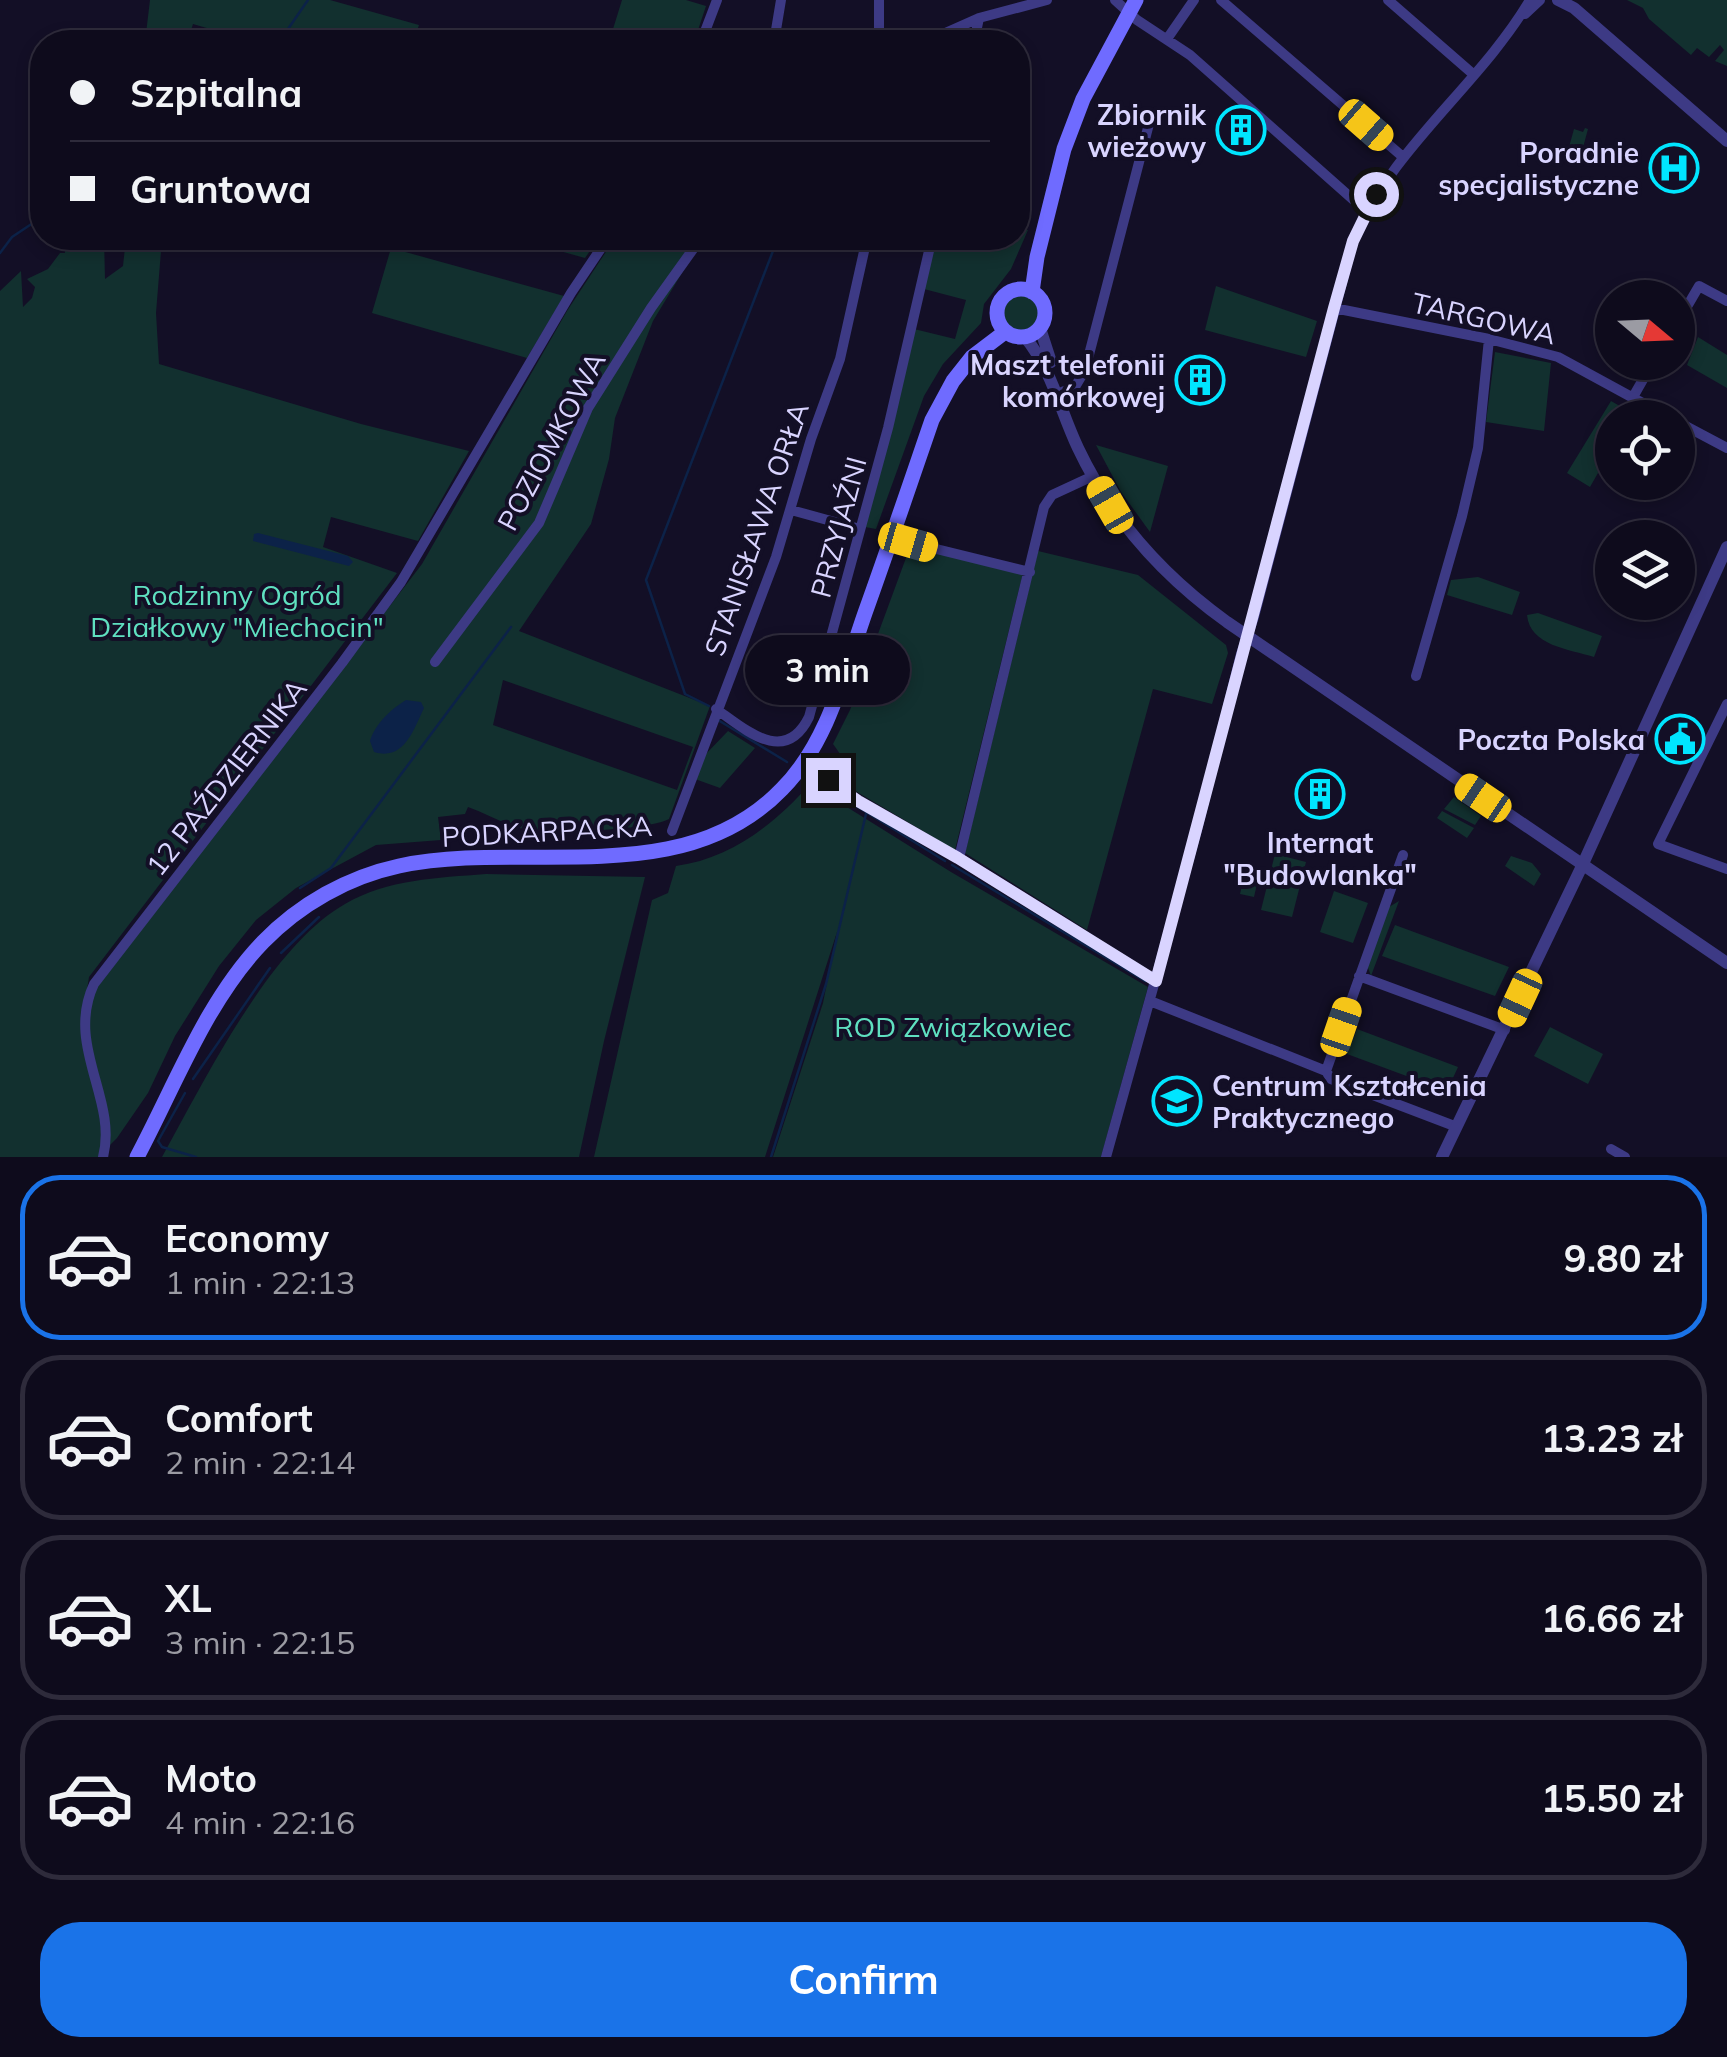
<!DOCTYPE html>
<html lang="en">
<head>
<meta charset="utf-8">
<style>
  :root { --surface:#0e0b1c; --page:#171425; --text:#f1f3f6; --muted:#9b9ba3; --line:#2e2b3b; --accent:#1a73e8 }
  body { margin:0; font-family:Mulish,sans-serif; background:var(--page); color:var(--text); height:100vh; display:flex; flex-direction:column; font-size:38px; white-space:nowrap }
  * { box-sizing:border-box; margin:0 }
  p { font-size:32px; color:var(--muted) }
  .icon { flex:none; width:55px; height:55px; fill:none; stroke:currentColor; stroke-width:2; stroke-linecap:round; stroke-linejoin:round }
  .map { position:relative; height:1157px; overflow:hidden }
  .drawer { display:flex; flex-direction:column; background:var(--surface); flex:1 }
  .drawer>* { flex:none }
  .guide { position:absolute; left:30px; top:30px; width:1000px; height:220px; border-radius:40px; box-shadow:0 5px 15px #0003,0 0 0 2px var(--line); display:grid; align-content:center; height:220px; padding:0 40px; background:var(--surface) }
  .needle { width:65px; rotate:109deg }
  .fabs { position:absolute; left:1595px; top:280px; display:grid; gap:20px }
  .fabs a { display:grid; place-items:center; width:100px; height:100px; border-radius:50%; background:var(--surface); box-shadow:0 5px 15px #0003,0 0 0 2px var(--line); font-size:50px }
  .end { position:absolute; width:45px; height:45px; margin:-22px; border:12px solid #d9d4ff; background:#111; box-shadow:0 0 0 5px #111 }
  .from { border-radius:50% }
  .bubble { position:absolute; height:70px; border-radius:35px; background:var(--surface); box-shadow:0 5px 15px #0003,0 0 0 2px var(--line); font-size:32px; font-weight:700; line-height:70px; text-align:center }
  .car { position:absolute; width:30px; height:60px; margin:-30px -15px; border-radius:12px; box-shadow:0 0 8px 2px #0007; background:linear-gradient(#f5c518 24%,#345 0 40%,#f5c518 0 76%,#345 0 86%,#f5c518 0) }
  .guide b { display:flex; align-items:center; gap:35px; height:95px; font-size:38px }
  .guide b+b { border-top:2px solid var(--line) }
  .guide i { width:25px; height:25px; background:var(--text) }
  ul { padding:18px 0 0; list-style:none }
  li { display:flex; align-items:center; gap:30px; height:165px; margin:0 20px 15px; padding:0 20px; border:5px solid var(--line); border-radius:40px }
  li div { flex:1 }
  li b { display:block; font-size:38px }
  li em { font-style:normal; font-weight:700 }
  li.on { border-color:var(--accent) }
  li>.icon { width:90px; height:90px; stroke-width:1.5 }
  .primary-button { display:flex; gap:20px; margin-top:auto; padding:20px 40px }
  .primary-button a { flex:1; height:115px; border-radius:40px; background:var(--accent); color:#fff; font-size:40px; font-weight:700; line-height:115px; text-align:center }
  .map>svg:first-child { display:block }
  .green { fill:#12302f; fill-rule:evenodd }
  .water { fill:#0c2248 }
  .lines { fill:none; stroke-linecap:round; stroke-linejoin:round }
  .stream { stroke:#0c2248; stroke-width:2.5 }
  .minor { stroke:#3d3a85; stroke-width:10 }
  .tertiary { stroke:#3d3a85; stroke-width:12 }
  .secondary { stroke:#6f6bff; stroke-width:15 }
  .route { stroke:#d9d4ff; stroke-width:12 }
  .labels { text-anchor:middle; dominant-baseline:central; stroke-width:8; stroke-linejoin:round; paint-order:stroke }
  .poi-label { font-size:28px; font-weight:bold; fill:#d9d4ff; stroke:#130f26; text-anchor:end }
  .street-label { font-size:28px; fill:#d9d4ff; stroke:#130f26 }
  .park-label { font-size:28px; fill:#5fe0c0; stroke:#130f26 }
</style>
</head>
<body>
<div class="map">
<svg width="1727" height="1157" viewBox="0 0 1727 1157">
  <rect width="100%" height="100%" fill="#130f26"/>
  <path class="green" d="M150,0H330L419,25L413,42H254L193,24L187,42H145Z
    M622,0H686L706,6L694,42H609Z
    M1627,0H1727V66L1715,61L1724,50L1720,45L1709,57L1697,48L1691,55L1649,19L1643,8Z
    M1585,128L1588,129L1578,166L1574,165L1575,161L1557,156L1561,145L1569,147L1574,129L1583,132Z
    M1018,227L1028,230L1011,269L984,304L981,323L943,364L924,396L876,529L865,527L914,329L955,339L966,300L924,289L935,238H1018Z
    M65,238H104L105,279L123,266L126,238H167L166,251H161L156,313L159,364L361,424L469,451L418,541L331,517L323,547L397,573L89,977L85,1003L422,564L567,311L615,238H703L653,321L615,418L609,459L591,524L519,631L710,706L669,819C648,830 553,834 527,830C508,826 487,814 468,807L465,814L438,817L441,840L376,845L296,888L256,920L219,966L175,1036L148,1093L117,1138L98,1157H0V291L21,271L23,307L32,298L35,287L27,279L48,269L60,253H65ZM503,680L693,747L677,790L493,725Z
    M513,238H599L585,258Z
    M391,248L564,296L527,358L372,313Z
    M1216,286L1317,321L1306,357L1205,330Z
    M1004 313a17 17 0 1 1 34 0a17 17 0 1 1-34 0Z
    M1698,337L1727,355V388L1687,365Z
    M1495,352L1551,363L1544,431L1486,422Z
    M1611,401L1639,417L1612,418V481L1598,473L1590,487L1567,473Z
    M1096,445L1168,466L1150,532L1121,492Z
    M910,547L1023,573L955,850L847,786C852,770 843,758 833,744L850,710Z
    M1038,551L1138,575L1226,645L1228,653L1212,704L1153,689L1087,930L965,853Z
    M1478,577L1520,592L1512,615L1447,595L1451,580Z
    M1538,613L1602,636L1594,657C1569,649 1530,646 1527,615Z
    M728,731L755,748L720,788L695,779L703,757Z
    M810,784L951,872L1148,987L1101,1157H773L823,1003L837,932L765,1157H594L652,900L668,893L676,866C730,859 775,824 810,784Z
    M1454,797L1481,816L1475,825L1444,809Z
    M1442,811L1474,828L1467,838L1437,818Z
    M1275,854L1306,862L1292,917L1261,910Z
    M1511,856L1532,863L1541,874L1534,886L1505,866Z
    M1246,868L1260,871L1254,897L1240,894Z
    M486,874L645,877L604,1041L579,1157H162C204,1082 269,947 345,904C388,879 437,878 486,874Z
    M1334,891L1368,903L1353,943L1320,932Z
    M1399,901L1371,976L1367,965L1389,907Z
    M1395,925L1509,967L1495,996L1382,956Z
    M1550,1027L1603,1054L1588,1084L1534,1056Z
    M1357,1029L1458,1067L1447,1091L1347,1054Z"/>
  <path class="water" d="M258,533L348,556L353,562L349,566L253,541L254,534Z
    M406,700L421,702L424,708C413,731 404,761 374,752L370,741C375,724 391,709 406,700Z"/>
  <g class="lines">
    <path class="stream" d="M279,42L308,0
      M0,253L12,237L42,217
      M709,706L685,694L646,580L778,238
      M718,720L787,762
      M808,776L945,861
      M952,865L1145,981
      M300,888L331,868L511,627
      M281,953L319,917
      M193,1079L270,968
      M185,1093L158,1141L162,1147L196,1157
      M771,1157L826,984L866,814"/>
    <path class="minor" d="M1115,0L1137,20L1190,55L1366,211
      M1221,0L1403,157
      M1388,0L1473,74
      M1525,14L1540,0
      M1167,39L1194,0
      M701,42L717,0
      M774,42L781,0
      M879,42V0
      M925,42L979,18L1047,0
      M974,42L979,18
      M1334,308L1489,339L1558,357L1670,418
      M1678,322L1699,286L1727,301
      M1057,394L1075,387L1085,370L1150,120
      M1633,397L1653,362
      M1678,422L1727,448
      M791,510L860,529
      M908,542L1030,572
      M435,662L539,523L588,408L651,308L701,238
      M1416,676L1462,516L1478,448L1489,339
      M1727,704L1658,844L1727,869
      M716,709C746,730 785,766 809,717L888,428L932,238
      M828,780L858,801L959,858L1156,981
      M672,831L776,557L811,439L840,359L867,238
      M959,858L1044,507L1052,495L1093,476
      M1359,976L1505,1030
      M1150,1001L1326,1071L1331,1079L1457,1127
      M1326,1071L1403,855
      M1611,1149L1625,1157
      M103,1157C118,1099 65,1046 94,984L342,663L401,582L571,293L608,238
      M1106,1157L1197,830L1241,654L1254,617L1353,241C1392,147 1479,86 1530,0"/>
    <path class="tertiary" d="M1558,0L1574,8L1727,141
      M1040,328L1051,362
      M1025,337C1052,370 1060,410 1078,448C1112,520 1163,576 1227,622L1727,963
      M1442,1157L1582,866L1727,547"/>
    <path class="secondary" d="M997 313a24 24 0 1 1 48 0a24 24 0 1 1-48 0Z
      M1032,292L1037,257L1064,149L1083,99L1136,0
      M137,1157C175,1086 206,1001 263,942C300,904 348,877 399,866C525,839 682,893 782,789C828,743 844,673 865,613C888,549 910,484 932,420L953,381L972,357L1005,332"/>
  </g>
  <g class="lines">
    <path class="route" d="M828,780L858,801L958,858L1156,981L1334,308L1353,241L1376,194"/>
  </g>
  <defs>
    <g id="building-ring" transform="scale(2.5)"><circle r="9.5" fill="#130f26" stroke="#00e5ff" stroke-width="1.5"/><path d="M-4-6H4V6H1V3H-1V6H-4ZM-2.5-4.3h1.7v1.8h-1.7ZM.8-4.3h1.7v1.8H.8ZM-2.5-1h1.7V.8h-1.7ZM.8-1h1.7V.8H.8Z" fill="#00e5ff"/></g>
    <g id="hospital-ring" transform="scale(2.5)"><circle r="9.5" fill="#130f26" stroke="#00e5ff" stroke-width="1.5"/><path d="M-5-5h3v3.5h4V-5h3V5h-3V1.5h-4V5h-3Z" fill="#00e5ff"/></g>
    <g id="civic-ring" transform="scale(2.5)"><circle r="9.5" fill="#130f26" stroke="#00e5ff" stroke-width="1.5"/><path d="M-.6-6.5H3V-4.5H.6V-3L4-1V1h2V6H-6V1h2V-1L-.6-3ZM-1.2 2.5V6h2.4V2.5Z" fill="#00e5ff"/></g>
    <g id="school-ring" transform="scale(2.5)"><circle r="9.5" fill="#130f26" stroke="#00e5ff" stroke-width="1.5"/><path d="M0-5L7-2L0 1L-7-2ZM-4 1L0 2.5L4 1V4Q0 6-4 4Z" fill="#00e5ff"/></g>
  </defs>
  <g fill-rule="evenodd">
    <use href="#building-ring" x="1241" y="130"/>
    <use href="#hospital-ring" x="1674" y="168"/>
    <use href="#building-ring" x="1200" y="380"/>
    <use href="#civic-ring" x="1680" y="739"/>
    <use href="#building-ring" x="1320" y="794"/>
    <use href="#school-ring" x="1177" y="1101"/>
  </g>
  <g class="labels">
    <g class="poi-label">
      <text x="1206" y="114">Zbiornik<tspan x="1206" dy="32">wieżowy</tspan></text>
      <text x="1639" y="152">Poradnie<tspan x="1639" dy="32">specjalistyczne</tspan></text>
      <text x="1165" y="364">Maszt telefonii<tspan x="1165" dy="32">komórkowej</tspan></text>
      <text x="1645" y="739">Poczta Polska</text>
      <text x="1320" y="842" text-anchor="middle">Internat<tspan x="1320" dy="32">"Budowlanka"</tspan></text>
      <text x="1212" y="1085" text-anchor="start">Centrum Kształcenia<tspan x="1212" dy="32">Praktycznego</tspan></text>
    </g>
    <g class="street-label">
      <text transform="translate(1484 318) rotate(13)">TARGOWA</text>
      <text transform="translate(551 441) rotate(-62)">POZIOMKOWA</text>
      <text transform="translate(838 527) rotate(-75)">PRZYJAŹNI</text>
      <text transform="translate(756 529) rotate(-71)">STANISŁAWA ORŁA</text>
      <text transform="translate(226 777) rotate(-52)">12 PAŹDZIERNIKA</text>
      <text transform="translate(547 831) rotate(-3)">PODKARPACKA</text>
    </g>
    <g class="park-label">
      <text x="237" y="594">Rodzinny Ogród<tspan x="237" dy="32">Działkowy "Miechocin"</tspan></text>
      <text x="953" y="1026">ROD Związkowiec</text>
    </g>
  </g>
</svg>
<div class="fabs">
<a><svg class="needle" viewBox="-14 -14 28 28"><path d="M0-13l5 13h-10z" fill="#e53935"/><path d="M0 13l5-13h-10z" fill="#9b9ba3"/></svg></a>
<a><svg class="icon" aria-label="locate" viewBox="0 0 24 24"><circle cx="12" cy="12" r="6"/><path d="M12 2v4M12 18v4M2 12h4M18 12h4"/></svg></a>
<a><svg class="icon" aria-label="layers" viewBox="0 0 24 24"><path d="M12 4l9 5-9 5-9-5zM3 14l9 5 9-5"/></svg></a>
</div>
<i class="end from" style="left:1376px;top:194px"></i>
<i class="end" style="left:828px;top:780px"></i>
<div class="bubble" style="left:745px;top:635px;width:165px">3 min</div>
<i class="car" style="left:1366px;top:125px;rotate:131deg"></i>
<i class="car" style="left:1110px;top:505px;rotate:330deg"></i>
<i class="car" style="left:908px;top:542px;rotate:106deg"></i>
<i class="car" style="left:1483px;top:798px;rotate:304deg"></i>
<i class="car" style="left:1520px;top:998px;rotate:205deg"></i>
<i class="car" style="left:1341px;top:1027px;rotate:19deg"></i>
<div class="guide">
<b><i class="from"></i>Szpitalna</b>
<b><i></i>Gruntowa</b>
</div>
</div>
<section class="drawer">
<ul>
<li class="on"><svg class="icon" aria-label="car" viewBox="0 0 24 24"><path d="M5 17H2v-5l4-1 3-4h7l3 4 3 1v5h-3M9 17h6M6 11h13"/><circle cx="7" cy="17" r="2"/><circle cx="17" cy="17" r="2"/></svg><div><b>Economy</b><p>1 min · 22:13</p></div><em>9.80 zł</em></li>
<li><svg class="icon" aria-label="car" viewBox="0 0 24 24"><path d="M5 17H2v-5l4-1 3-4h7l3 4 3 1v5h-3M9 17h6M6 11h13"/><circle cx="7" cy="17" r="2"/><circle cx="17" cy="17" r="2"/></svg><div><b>Comfort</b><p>2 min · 22:14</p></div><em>13.23 zł</em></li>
<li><svg class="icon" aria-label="car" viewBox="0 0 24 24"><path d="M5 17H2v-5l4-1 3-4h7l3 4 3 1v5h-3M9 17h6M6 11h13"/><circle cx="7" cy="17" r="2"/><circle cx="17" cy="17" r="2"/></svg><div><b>XL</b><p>3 min · 22:15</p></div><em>16.66 zł</em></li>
<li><svg class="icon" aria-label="car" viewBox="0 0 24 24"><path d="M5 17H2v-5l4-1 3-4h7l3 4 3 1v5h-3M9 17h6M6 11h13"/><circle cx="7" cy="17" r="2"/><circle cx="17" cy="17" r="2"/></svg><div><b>Moto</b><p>4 min · 22:16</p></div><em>15.50 zł</em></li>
</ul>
<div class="primary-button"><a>Confirm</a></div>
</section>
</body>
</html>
